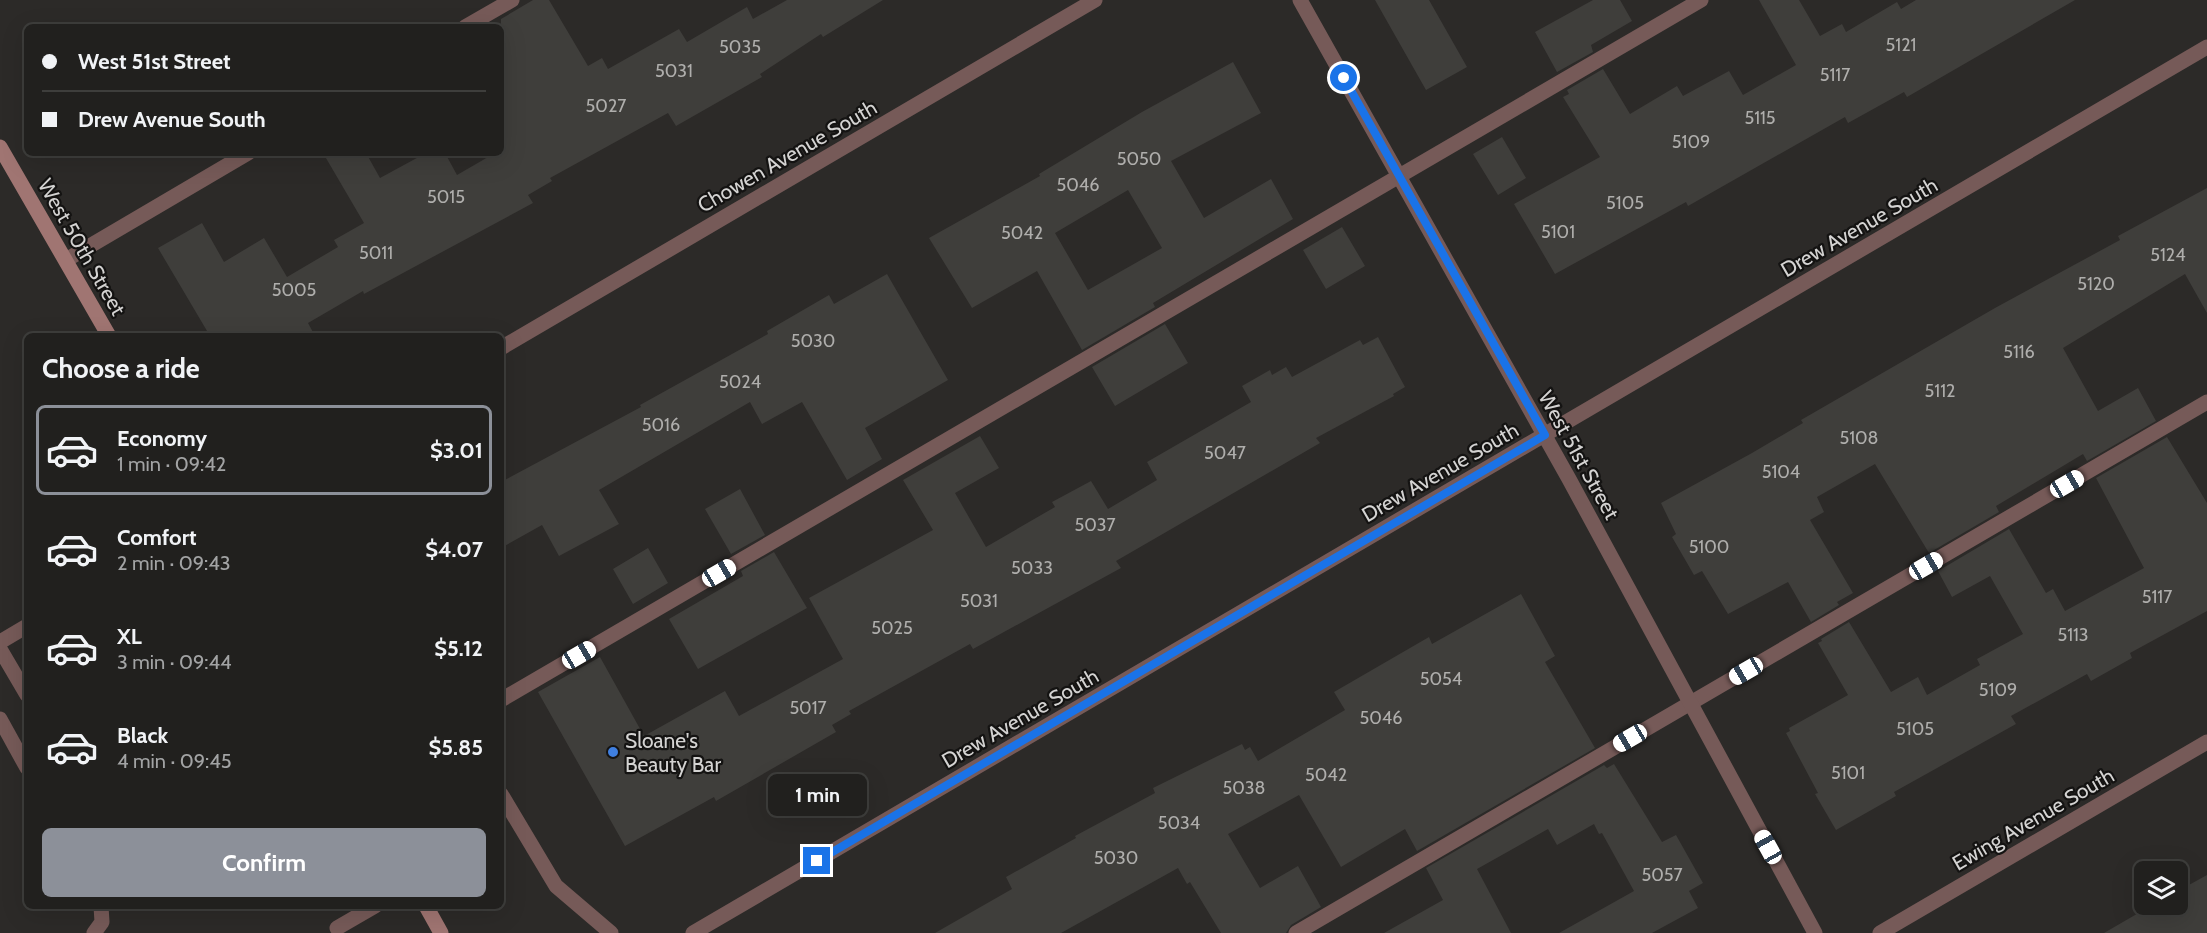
<!DOCTYPE html>
<html lang="en">
<head>
<meta charset="utf-8">
<style>
  :root { --surface:#21201e; --page:#2d2d2b; --text:#f1f3f6; --muted:#a2a3a4; --line:#3e3e3c; --accent:#8c9099 }
  body { margin:0; font-family:Cabin,sans-serif; background:var(--page); color:var(--text); height:100vh; display:flex; flex-direction:column; font-size:22px; white-space:nowrap }
  * { box-sizing:border-box; margin:0 }
  p { font-size:20px; color:var(--muted) }
  .icon { flex:none; width:33px; height:33px; fill:none; stroke:currentColor; stroke-width:2; stroke-linecap:round; stroke-linejoin:round }
  .map { position:relative; flex:1; overflow:hidden }
  .details { position:absolute; left:24px; top:333px; width:480px; height:576px; display:flex; flex-direction:column; background:var(--surface); border-radius:9px; box-shadow:0 6px 24px #0002,0 0 0 2px var(--line) }
  .details>* { flex:none }
  .banner { position:absolute; left:24px; top:24px; width:480px; height:132px; border-radius:9px; box-shadow:0 6px 24px #0002,0 0 0 2px var(--line); display:grid; align-content:center; height:132px; padding:0 18px; background:var(--surface) }
  .tools { position:absolute; left:2134px; top:861px; display:grid; gap:12px }
  .tools a { display:grid; place-items:center; width:54px; height:54px; border-radius:9px; background:var(--surface); box-shadow:0 6px 24px #0002,0 0 0 2px var(--line); font-size:30px }
  .end { position:absolute; width:27px; height:27px; margin:-14px; border:8px solid #1a73e8; background:#fff; box-shadow:0 0 0 3px #fff }
  .from { border-radius:50% }
  .bubble { position:absolute; height:42px; border-radius:9px; background:var(--surface); box-shadow:0 6px 24px #0002,0 0 0 2px var(--line); font-size:20px; font-weight:700; line-height:42px; text-align:center }
  .car { position:absolute; width:18px; height:36px; margin:-18px -9px; border-radius:8px; box-shadow:0 0 4px 2px #0007; background:linear-gradient(#fff 24%,#345 0 40%,#fff 0 76%,#345 0 86%,#fff 0) }
  .banner b { display:flex; align-items:center; gap:21px; height:57px; font-size:22px }
  .banner b+b { border-top:2px solid var(--line) }
  .banner i { width:15px; height:15px; background:var(--text) }
  ul { padding:0; list-style:none }
  li { display:flex; align-items:center; gap:18px; height:90px; margin:0 12px 9px; padding:0 6px; border:3px solid transparent; border-radius:9px }
  li div { flex:1 }
  li b { display:block; font-size:22px }
  li em { font-style:normal; font-weight:700 }
  li.selected { border-color:var(--accent) }
  li>.icon { width:54px; height:54px; stroke-width:1.5 }
  h2 { padding:0 18px; font-size:27px; line-height:72px }
  .action { display:flex; gap:12px; margin-top:auto; padding:12px 18px }
  .action a { flex:1; height:69px; border-radius:9px; background:var(--accent); color:#fff; font-size:24px; font-weight:700; line-height:69px; text-align:center }
  .map>svg:first-child { display:block }
  .building { fill:#3f3e3b; fill-rule:evenodd }
  .lines { fill:none; stroke-linecap:round; stroke-linejoin:round }
  .lane { stroke:#765a58; stroke-width:15 }
  .street { stroke:#765a58; stroke-width:15 }
  .secondary { stroke:#a07572; stroke-width:15 }
  .route { stroke:#1a73e8; stroke-width:8 }
  .shop-dot { fill:#3f7fe0; stroke:#141312; stroke-width:2 }
  .labels { text-anchor:middle; dominant-baseline:central; stroke-width:4.5; stroke-linejoin:round; paint-order:stroke }
  .number-label { font-size:18px; fill:#afaeac }
  .street-label { font-size:21px; fill:#d4d3d2; stroke:#141312 }
  .poi-label { font-size:21px; fill:#d4d3d2; stroke:#141312; text-anchor:start }
</style>
</head>
<body>
<div class="map">
<svg width="2207" height="933" viewBox="0 0 2207 933">
  <rect width="100%" height="100%" fill="#2c2a28"/>
  <path class="building" d="M533,0H549L588,66L602,58L608,69L679,29L687,42L747,7L753,19L787,0H883L823,37L821,34L760,74L762,77L676,126L668,113L550,178L552,181L528,195L533,203L364,294L363,291L308,323L315,336H210L158,248L202,223L224,262L264,238L287,277L338,247L334,240L364,223L323,153H366L380,178L426,153H445L457,175L495,153H501V19Z
    M1375,0H1429L1467,67L1426,90Z
    M1593,0H1620L1632,21L1591,45L1593,52L1557,72L1535,32Z
    M1759,0H1799L1820,36L1842,24L1846,32L1897,2L1901,9L1916,0H2075L1907,97L1904,92L1848,123L1845,117L1688,206L1686,202L1555,274L1514,204L1600,157L1563,97L1569,94L1567,90L1603,69L1630,114L1677,86L1683,96L1729,71L1743,95L1796,65Z
    M1233,62L1261,113L1171,161L1204,218L1271,179L1293,219L1153,303L1155,307L1082,350L1037,271L972,308L929,238L1040,176L1039,174L1142,112ZM1128,190L1162,248L1088,290L1055,233Z
    M1502,137L1526,178L1498,195L1473,154Z
    M2207,188V313L2185,274L2063,348L2098,411L2138,388L2156,421L2087,461L2083,454L1996,506L1999,512L1929,553L1875,464L1817,497L1824,512L1810,520L1853,593L1837,602L1839,605L1811,622L1788,582L1728,614L1702,571L1694,575L1672,537L1676,534L1661,503L1752,453L1803,423L1801,420L1995,308L2120,240L2118,236Z
    M1342,227L1365,266L1326,289L1303,250Z
    M887,274L948,380L865,428L882,459L847,480L802,402L762,424L750,402L599,490L619,524L559,556L542,525L501,548V482L641,407L640,405L768,334L767,331L829,295L834,304Z
    M1165,324L1188,363L1115,406L1092,367Z
    M1378,337L1405,387L1393,394L1394,396L1316,438L1320,443L1116,561L1121,568L973,649L970,644L849,711L851,714L832,725L836,732L716,801L714,797L625,846L538,692L600,657L644,736L725,691L739,716L843,659L809,598L933,530L903,480L980,436L999,468L955,493L986,547L1055,507L1052,502L1091,481L1108,509L1157,480L1147,462L1251,402L1242,386L1270,370L1272,375L1286,367L1292,377L1360,340L1363,345Z
    M2167,437L2207,503V611L2130,653L2132,658L2091,681L2087,674L2011,716L2016,724L1894,792L1896,796L1836,830L1815,794L1818,793L1786,733L1790,731L1789,728L1848,695L1818,643L1822,641L1821,639L1849,622L1891,692L1918,677L1927,695L1980,665L1977,659L2023,634L1990,576L1952,597L1938,571L2009,529L2046,593L2053,589L2065,611L2144,568L2096,478Z
    M740,489L765,535L731,554L705,509Z
    M648,548L668,583L633,604L613,569Z
    M774,552L807,608L698,669L669,619L743,576L741,571Z
    M1521,594L1555,656L1545,662L1595,748L1417,851L1405,829L1341,867L1299,795L1228,834L1260,888L1298,866L1321,907L1291,925L1286,933H1221L1190,882L1187,884L1178,868L1061,933H935L1012,889L1006,877L1076,838L1075,836L1155,793L1153,788L1242,744L1245,750L1250,747L1258,761L1345,710L1334,692L1429,637L1432,644Z
    M1614,764L1662,842L1676,835L1703,883L1689,891L1698,908L1652,933H1559L1634,891L1602,833L1599,834L1594,824L1557,845L1548,829L1477,869L1511,933H1384L1443,900L1426,868L1604,765L1607,768Z
    M2207,875V933H2104L2154,904H2178V891Z"/>
  <g class="lines">
    <path class="lane" d="M465,27L512,0
      M66,260L248,153
      M0,649L27,695
      M501,700L1701,0
      M0,719L27,768
      M501,794L556,886L611,933
      M337,928L375,906
      M94,933L102,922L101,906
      M1296,933L2207,402"/>
    <path class="street" d="M1300,0L1569,479L1815,933
      M501,348L1095,0
      M0,642L27,626
      M693,933L2207,47
      M1880,933L2207,742"/>
    <path class="secondary" d="M0,147L109,336
      M426,906L441,933"/>
  </g>
  <g class="lines">
    <path class="route" d="M817,861L1545,435L1344,78"/>
  </g>
  <circle class="shop-dot" cx="613" cy="752" r="6"/>
  <g class="labels">
    <g class="number-label">
      <text x="1901" y="45">5121</text>
      <text x="740" y="47">5035</text>
      <text x="674" y="71">5031</text>
      <text x="1835" y="75">5117</text>
      <text x="606" y="106">5027</text>
      <text x="1760" y="118">5115</text>
      <text x="1691" y="142">5109</text>
      <text x="1139" y="159">5050</text>
      <text x="1078" y="185">5046</text>
      <text x="446" y="197">5015</text>
      <text x="1625" y="203">5105</text>
      <text x="1558" y="232">5101</text>
      <text x="1022" y="233">5042</text>
      <text x="376" y="253">5011</text>
      <text x="2168" y="255">5124</text>
      <text x="2096" y="284">5120</text>
      <text x="294" y="290">5005</text>
      <text x="813" y="341">5030</text>
      <text x="2019" y="352">5116</text>
      <text x="740" y="382">5024</text>
      <text x="1940" y="391">5112</text>
      <text x="661" y="425">5016</text>
      <text x="1859" y="438">5108</text>
      <text x="1225" y="453">5047</text>
      <text x="1781" y="472">5104</text>
      <text x="1095" y="525">5037</text>
      <text x="1709" y="547">5100</text>
      <text x="1032" y="568">5033</text>
      <text x="2157" y="597">5117</text>
      <text x="979" y="601">5031</text>
      <text x="892" y="628">5025</text>
      <text x="2073" y="635">5113</text>
      <text x="1441" y="679">5054</text>
      <text x="1998" y="690">5109</text>
      <text x="808" y="708">5017</text>
      <text x="1381" y="718">5046</text>
      <text x="1915" y="729">5105</text>
      <text x="1848" y="773">5101</text>
      <text x="1326" y="775">5042</text>
      <text x="1244" y="788">5038</text>
      <text x="1179" y="823">5034</text>
      <text x="1116" y="858">5030</text>
      <text x="1662" y="875">5057</text>
    </g>
    <g class="street-label">
      <text transform="translate(787 156) rotate(-30)">Chowen Avenue South</text>
      <text transform="translate(1859 227) rotate(-30)">Drew Avenue South</text>
      <text transform="translate(82 247) rotate(60)">West 50th Street</text>
      <text transform="translate(1579 455) rotate(61)">West 51st Street</text>
      <text transform="translate(1440 472) rotate(-30)">Drew Avenue South</text>
      <text transform="translate(1020 718) rotate(-30)">Drew Avenue South</text>
      <text transform="translate(2033 819) rotate(-30)">Ewing Avenue South</text>
    </g>
    <g class="poi-label">
      <text x="625" y="740">Sloane's<tspan x="625" dy="24">Beauty Bar</tspan></text>
    </g>
  </g>
</svg>
<div class="tools">
<a><svg class="icon" aria-label="layers" viewBox="0 0 24 24"><path d="M12 4l9 5-9 5-9-5zM3 14l9 5 9-5"/></svg></a>
</div>
<i class="end from" style="left:1344px;top:78px"></i>
<i class="end" style="left:817px;top:861px"></i>
<div class="bubble" style="left:768px;top:774px;width:99px">1 min</div>
<i class="car" style="left:2067px;top:484px;rotate:60deg"></i>
<i class="car" style="left:1926px;top:566px;rotate:60deg"></i>
<i class="car" style="left:719px;top:573px;rotate:60deg"></i>
<i class="car" style="left:579px;top:655px;rotate:60deg"></i>
<i class="car" style="left:1746px;top:671px;rotate:240deg"></i>
<i class="car" style="left:1630px;top:738px;rotate:240deg"></i>
<i class="car" style="left:1768px;top:847px;rotate:331deg"></i>
<div class="banner">
<b><i class="from"></i>West 51st Street</b>
<b><i></i>Drew Avenue South</b>
</div>
<section class="details">
<h2>Choose a ride</h2>
<ul>
<li class="selected"><svg class="icon" aria-label="car" viewBox="0 0 24 24"><path d="M5 17H2v-5l4-1 3-4h7l3 4 3 1v5h-3M9 17h6M6 11h13"/><circle cx="7" cy="17" r="2"/><circle cx="17" cy="17" r="2"/></svg><div><b>Economy</b><p>1 min · 09:42</p></div><em>$3.01</em></li>
<li><svg class="icon" aria-label="car" viewBox="0 0 24 24"><path d="M5 17H2v-5l4-1 3-4h7l3 4 3 1v5h-3M9 17h6M6 11h13"/><circle cx="7" cy="17" r="2"/><circle cx="17" cy="17" r="2"/></svg><div><b>Comfort</b><p>2 min · 09:43</p></div><em>$4.07</em></li>
<li><svg class="icon" aria-label="car" viewBox="0 0 24 24"><path d="M5 17H2v-5l4-1 3-4h7l3 4 3 1v5h-3M9 17h6M6 11h13"/><circle cx="7" cy="17" r="2"/><circle cx="17" cy="17" r="2"/></svg><div><b>XL</b><p>3 min · 09:44</p></div><em>$5.12</em></li>
<li><svg class="icon" aria-label="car" viewBox="0 0 24 24"><path d="M5 17H2v-5l4-1 3-4h7l3 4 3 1v5h-3M9 17h6M6 11h13"/><circle cx="7" cy="17" r="2"/><circle cx="17" cy="17" r="2"/></svg><div><b>Black</b><p>4 min · 09:45</p></div><em>$5.85</em></li>
</ul>
<div class="action"><a>Confirm</a></div>
</section>
</div>
</body>
</html>
